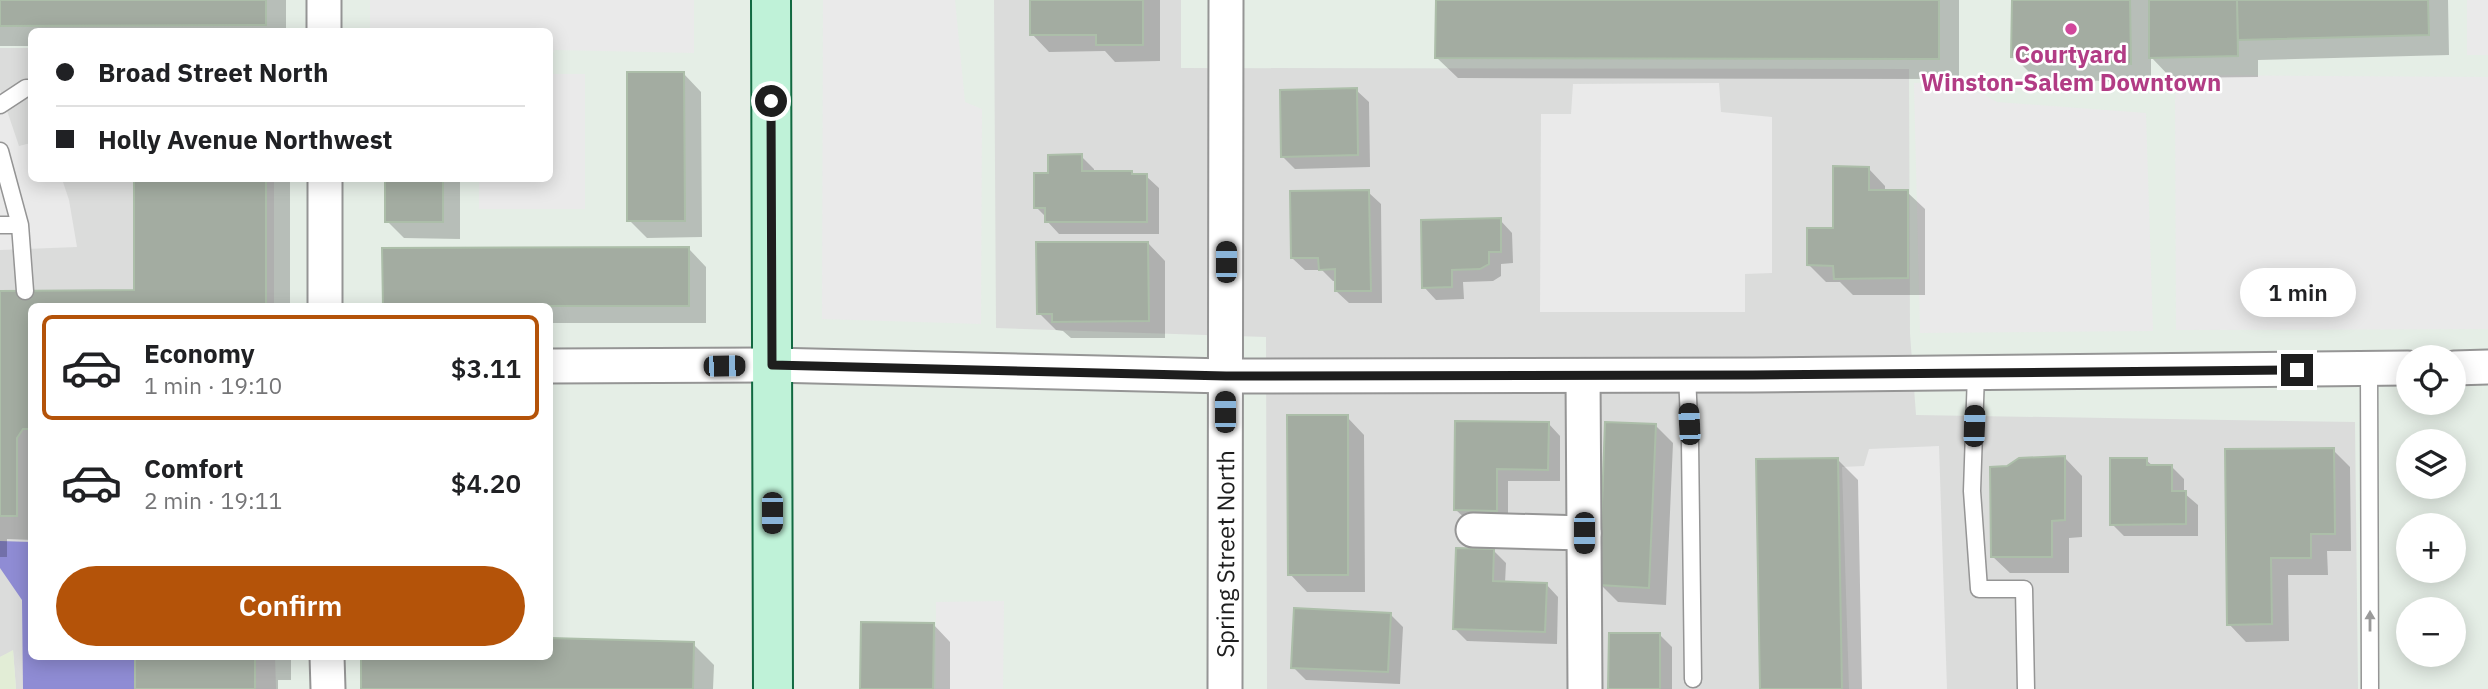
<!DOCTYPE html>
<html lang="en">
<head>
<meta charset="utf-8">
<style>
  :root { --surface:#fff; --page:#f6f6f6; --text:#202124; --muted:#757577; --line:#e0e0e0; --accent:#b45309 }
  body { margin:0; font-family:"IBM Plex Sans",sans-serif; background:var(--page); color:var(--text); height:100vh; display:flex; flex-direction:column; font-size:26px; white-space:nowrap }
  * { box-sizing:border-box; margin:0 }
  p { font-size:23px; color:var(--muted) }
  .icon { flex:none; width:38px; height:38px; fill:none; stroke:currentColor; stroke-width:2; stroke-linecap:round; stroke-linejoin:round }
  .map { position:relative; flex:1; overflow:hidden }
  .sheet { position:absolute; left:28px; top:303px; width:525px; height:357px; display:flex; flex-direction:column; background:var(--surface); border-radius:10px; box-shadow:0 4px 18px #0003 }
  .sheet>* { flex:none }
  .banner { position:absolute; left:28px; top:28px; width:525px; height:154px; border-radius:10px; box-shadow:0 4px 18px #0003; display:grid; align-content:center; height:154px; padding:0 28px; background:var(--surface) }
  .controls { position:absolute; left:2396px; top:345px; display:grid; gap:14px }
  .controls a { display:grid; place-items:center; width:70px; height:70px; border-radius:50%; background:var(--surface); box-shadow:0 4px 18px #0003; font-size:35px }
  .end { position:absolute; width:32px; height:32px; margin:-16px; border:9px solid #1e1e1e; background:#fff; box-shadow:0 0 0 4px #fff }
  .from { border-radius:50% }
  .bubble { position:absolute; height:49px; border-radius:24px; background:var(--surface); box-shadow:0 4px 18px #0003; font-size:23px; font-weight:600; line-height:49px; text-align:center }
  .car { position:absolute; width:21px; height:42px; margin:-21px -10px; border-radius:9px; box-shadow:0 0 5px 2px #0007; background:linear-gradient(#222 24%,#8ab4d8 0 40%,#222 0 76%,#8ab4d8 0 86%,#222 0) }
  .banner b { display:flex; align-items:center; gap:24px; height:66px; font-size:26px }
  .banner b+b { border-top:2px solid var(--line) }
  .banner i { width:18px; height:18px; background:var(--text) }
  ul { padding:12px 0 0; list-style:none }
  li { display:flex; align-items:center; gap:21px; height:105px; margin:0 14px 10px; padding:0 14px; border:4px solid transparent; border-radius:10px }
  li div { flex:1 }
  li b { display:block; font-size:26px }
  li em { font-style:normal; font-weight:600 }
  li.active { border-color:var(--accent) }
  li>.icon { width:63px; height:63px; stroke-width:1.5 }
  .primary-button { display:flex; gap:14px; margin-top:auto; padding:14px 28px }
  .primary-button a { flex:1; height:80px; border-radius:42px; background:var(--accent); color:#fff; font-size:28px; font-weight:600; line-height:80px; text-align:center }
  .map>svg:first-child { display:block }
  .residential { fill:#dbdcdb }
  .commercial { fill:#e2edd6 }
  .pitch { fill:#8f8cd4 }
  .parking { fill:#eaeaea }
  .shadow { fill:#0003 }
  .building { fill:#a3aca1; stroke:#acbea9; stroke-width:2 }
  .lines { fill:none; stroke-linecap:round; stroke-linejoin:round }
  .service-casing { stroke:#959595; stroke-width:19 }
  .minor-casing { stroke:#959595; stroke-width:37 }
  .secondary-casing { stroke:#116941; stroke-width:42 }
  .service { stroke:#fff; stroke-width:16 }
  .minor { stroke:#fff; stroke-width:33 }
  .secondary { stroke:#bff2d8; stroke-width:38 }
  .oneway { fill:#9a9a9a }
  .route { stroke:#1e1e1e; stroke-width:9 }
  .hotel-dot { fill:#d1479c; stroke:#fff; stroke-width:2.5 }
  .labels { text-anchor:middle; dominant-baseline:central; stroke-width:5; stroke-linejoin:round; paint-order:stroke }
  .hotel-label { font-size:24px; font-weight:bold; fill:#b23c85; stroke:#fff }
  .street-label { font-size:24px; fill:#1e1e1e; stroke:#fff }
</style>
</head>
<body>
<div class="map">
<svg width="2488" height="689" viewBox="0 0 2488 689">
  <rect width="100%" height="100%" fill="#e5eee6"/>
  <path class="residential" d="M994,0H1181V68L1909,69L1910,334L1916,415L2355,422L2358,689H1267L1266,337L996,328Z
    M0,48H31L32,178L274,179V306H32V656H275L276,689H16L13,651L0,657Z"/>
  <path class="commercial" d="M13,650L16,689H0V657Z"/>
  <path class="pitch" d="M0,541L31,542L32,656H135V689H23L22,600L0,568Z"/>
  <path class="parking" d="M370,0H694V53L554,50L550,61V32L503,31L490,28L486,32L370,31Z
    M823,0H955L965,102L982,109L981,324L822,319Z
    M2467,0H2488V55H2467Z
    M550,69L551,74H585V209H479V179L550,178Z
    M2175,75L2488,77V329L2176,330Z
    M1960,81L1997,102L2146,113L2153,331L1920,333L1914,83Z
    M1719,83L1721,112L1772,117V273L1745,274V312H1540L1541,114H1571L1573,84Z
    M0,90L19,146L31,143L32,178L62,179L69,200L77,247L0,250Z
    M1939,446L1947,689H1849L1842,467L1864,466L1869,449Z
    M1004,601L1003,689H936V602Z"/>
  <path class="shadow" d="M0,0H286V32H32V46H0Z
    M1032,0H1160V61L1115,62L1105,51L1049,52L1032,34Z
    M1437,0H1959V79L1458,78L1437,58Z
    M2014,0H2448L2449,55L2258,60V77L2171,78L2151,57V84L2034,77L2013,56Z
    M684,74L701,92L702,237L647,238L629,220Z
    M1356,90L1369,102L1370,167L1295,169L1282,156Z
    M1081,156L1094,169V172H1132L1136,176H1146L1159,188V234H1059L1047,221V218L1036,207L1050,175Z
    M1868,168L1885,186V192H1907L1925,209V295H1853L1840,282H1826L1809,265L1835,230Z
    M136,178H290V306H32V540L7,539V557H0V292H136Z
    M387,178H460V239L404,238L387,221Z
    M1368,192L1381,204L1382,303H1349L1336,291V281H1333L1322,270H1305L1292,258Z
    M1500,220L1512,233L1513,263L1501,264V276L1493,281L1463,282L1464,299L1436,300L1424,287Z
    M1148,243L1165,261V338H1071L1063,331L1056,330L1039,313Z
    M689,249L706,267V323H550V306H384Z
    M1347,417L1364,435L1365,592H1307L1290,574Z
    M1457,423H1548L1560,436V481H1508V522H1469L1456,510Z
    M1655,425L1673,443L1666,605L1618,602L1601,585Z
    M2333,450L2350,467L2351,551H2327L2328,575H2288L2289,641L2246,642L2229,624Z
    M2065,458L2082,476V537L2069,538V573H2010L1992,556Z
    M1837,459L1858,480L1862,689H1762Z
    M2146,460L2153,466L2172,467L2184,479V493L2198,505V536H2124L2112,524Z
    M1494,551L1506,563L1505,583L1546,584L1558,597L1557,644L1467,641L1455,629Z
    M1390,614L1403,627L1400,684L1306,680L1293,667Z
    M933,624L950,642V689H862Z
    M1660,635L1672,647V689H1610Z
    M550,640L693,644L714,665L713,689H362L550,656Z
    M137,656H291V680H278V689H137Z"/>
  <path class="building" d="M0,0H266V25L0,26Z
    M1030,0H1143V45H1096V35H1030Z
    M1436,0H1939V59L1435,58Z
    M2012,0H2130L2131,64L2011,57Z
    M2149,0H2237L2238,56L2149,58Z
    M2237,0H2428L2429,35L2238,40Z
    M627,72H684L685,221H627Z
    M1357,88L1358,155L1281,157L1280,90Z
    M1082,154V171H1132V174H1147V222H1045V208H1034V173H1048V155Z
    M1833,166L1869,167V190H1908V278L1834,279L1833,266L1807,265V228H1833Z
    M134,178H266V306H32V429H23L17,438V516H0V291L134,290Z
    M385,178H443V222H385Z
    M1369,190L1371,291H1335V269L1319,270L1318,258H1291L1290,191Z
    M1501,218V252H1489V264L1480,269L1452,270V287L1422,288L1421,220Z
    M1036,242H1148L1149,321L1052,322V314H1037Z
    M689,247V306H383L382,248Z
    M1287,415H1348V575H1288Z
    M1455,421L1549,422L1548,470L1497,469V511L1454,510Z
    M1605,422L1656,424L1649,588L1599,585Z
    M2334,448L2335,534H2311V558H2271L2272,624L2227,625L2225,449Z
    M2065,456V520L2052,521V557H1991L1990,467L2007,466L2019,458Z
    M1838,458L1842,689H1760L1756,459Z
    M2110,458H2147V465H2172V491H2186V524L2110,525Z
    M1456,548L1494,549L1493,581L1547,583L1545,632L1453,629Z
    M1294,608L1391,613L1388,672L1291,668Z
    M861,622L934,623L933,689H860Z
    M1609,633H1660V689H1608Z
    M550,638L694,642L693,689H361V656H550Z
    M135,656H255V689H135Z"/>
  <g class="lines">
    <g class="service-casing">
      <path id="service" d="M0,105L26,88H32
        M0,151L20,225L25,291
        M0,225H20
        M2369,369L2370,689
        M1976,373L1972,491L1979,589H2024L2026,689
        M1687,375L1690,442L1693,679"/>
    </g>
    <g class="minor-casing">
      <g id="minor">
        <path d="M324,0V32"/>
        <path d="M325,178V306"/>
        <path d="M550,366L772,365L1226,376L1753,375L2408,368"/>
        <path d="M2454,368L2488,367"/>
        <path d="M1583,376L1585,689"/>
        <path d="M1473,530L1584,533"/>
        <path d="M327,656L328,689"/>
        <path id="s1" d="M1225,689L1226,0"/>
      </g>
    </g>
    <g class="secondary-casing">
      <path id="secondary" d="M771,0L773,689"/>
    </g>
    <use href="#service" class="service"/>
    <use href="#minor" class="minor"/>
    <use href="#secondary" class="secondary"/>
  </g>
  <defs><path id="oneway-solid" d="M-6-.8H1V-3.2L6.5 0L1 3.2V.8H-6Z" transform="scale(1.75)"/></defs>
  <use class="oneway" href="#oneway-solid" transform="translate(2370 621) rotate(-90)"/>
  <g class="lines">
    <path class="route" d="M771,101L772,365L1226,376L1753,375L2297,370"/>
  </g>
  <circle class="hotel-dot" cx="2071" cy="29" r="7"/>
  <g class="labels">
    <g class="hotel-label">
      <text x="2071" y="54">Courtyard<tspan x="2071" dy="28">Winston-Salem Downtown</tspan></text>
    </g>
    <g class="street-label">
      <text stroke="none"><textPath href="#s1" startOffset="135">Spring Street North</textPath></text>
    </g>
  </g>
</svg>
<div class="controls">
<a><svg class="icon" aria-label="locate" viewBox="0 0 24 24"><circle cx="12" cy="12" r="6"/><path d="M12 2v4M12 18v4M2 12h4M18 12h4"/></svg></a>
<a><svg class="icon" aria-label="layers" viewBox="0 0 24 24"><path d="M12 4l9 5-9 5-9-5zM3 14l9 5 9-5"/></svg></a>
<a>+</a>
<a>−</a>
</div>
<i class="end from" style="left:771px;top:101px"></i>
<i class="end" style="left:2297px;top:370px"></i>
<div class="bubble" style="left:2240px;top:268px;width:116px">1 min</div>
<i class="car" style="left:1226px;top:262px;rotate:0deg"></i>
<i class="car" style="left:724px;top:366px;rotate:89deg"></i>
<i class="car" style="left:1225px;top:412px;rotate:0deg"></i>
<i class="car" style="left:1689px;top:424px;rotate:357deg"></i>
<i class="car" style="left:1974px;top:426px;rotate:2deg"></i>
<i class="car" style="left:772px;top:513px;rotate:180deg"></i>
<i class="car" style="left:1584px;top:533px;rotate:180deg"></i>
<div class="banner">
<b><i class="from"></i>Broad Street North</b>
<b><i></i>Holly Avenue Northwest</b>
</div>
<section class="sheet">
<ul>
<li class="active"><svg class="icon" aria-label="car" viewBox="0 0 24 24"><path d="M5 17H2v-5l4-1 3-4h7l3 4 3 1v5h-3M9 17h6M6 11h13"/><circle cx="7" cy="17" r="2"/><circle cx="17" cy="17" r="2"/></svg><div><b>Economy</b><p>1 min · 19:10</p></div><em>$3.11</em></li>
<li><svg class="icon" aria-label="car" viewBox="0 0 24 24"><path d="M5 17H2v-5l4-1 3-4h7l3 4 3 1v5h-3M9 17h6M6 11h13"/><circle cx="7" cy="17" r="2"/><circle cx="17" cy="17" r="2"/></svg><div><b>Comfort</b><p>2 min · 19:11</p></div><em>$4.20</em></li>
</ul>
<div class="primary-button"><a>Confirm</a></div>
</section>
</div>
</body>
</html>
